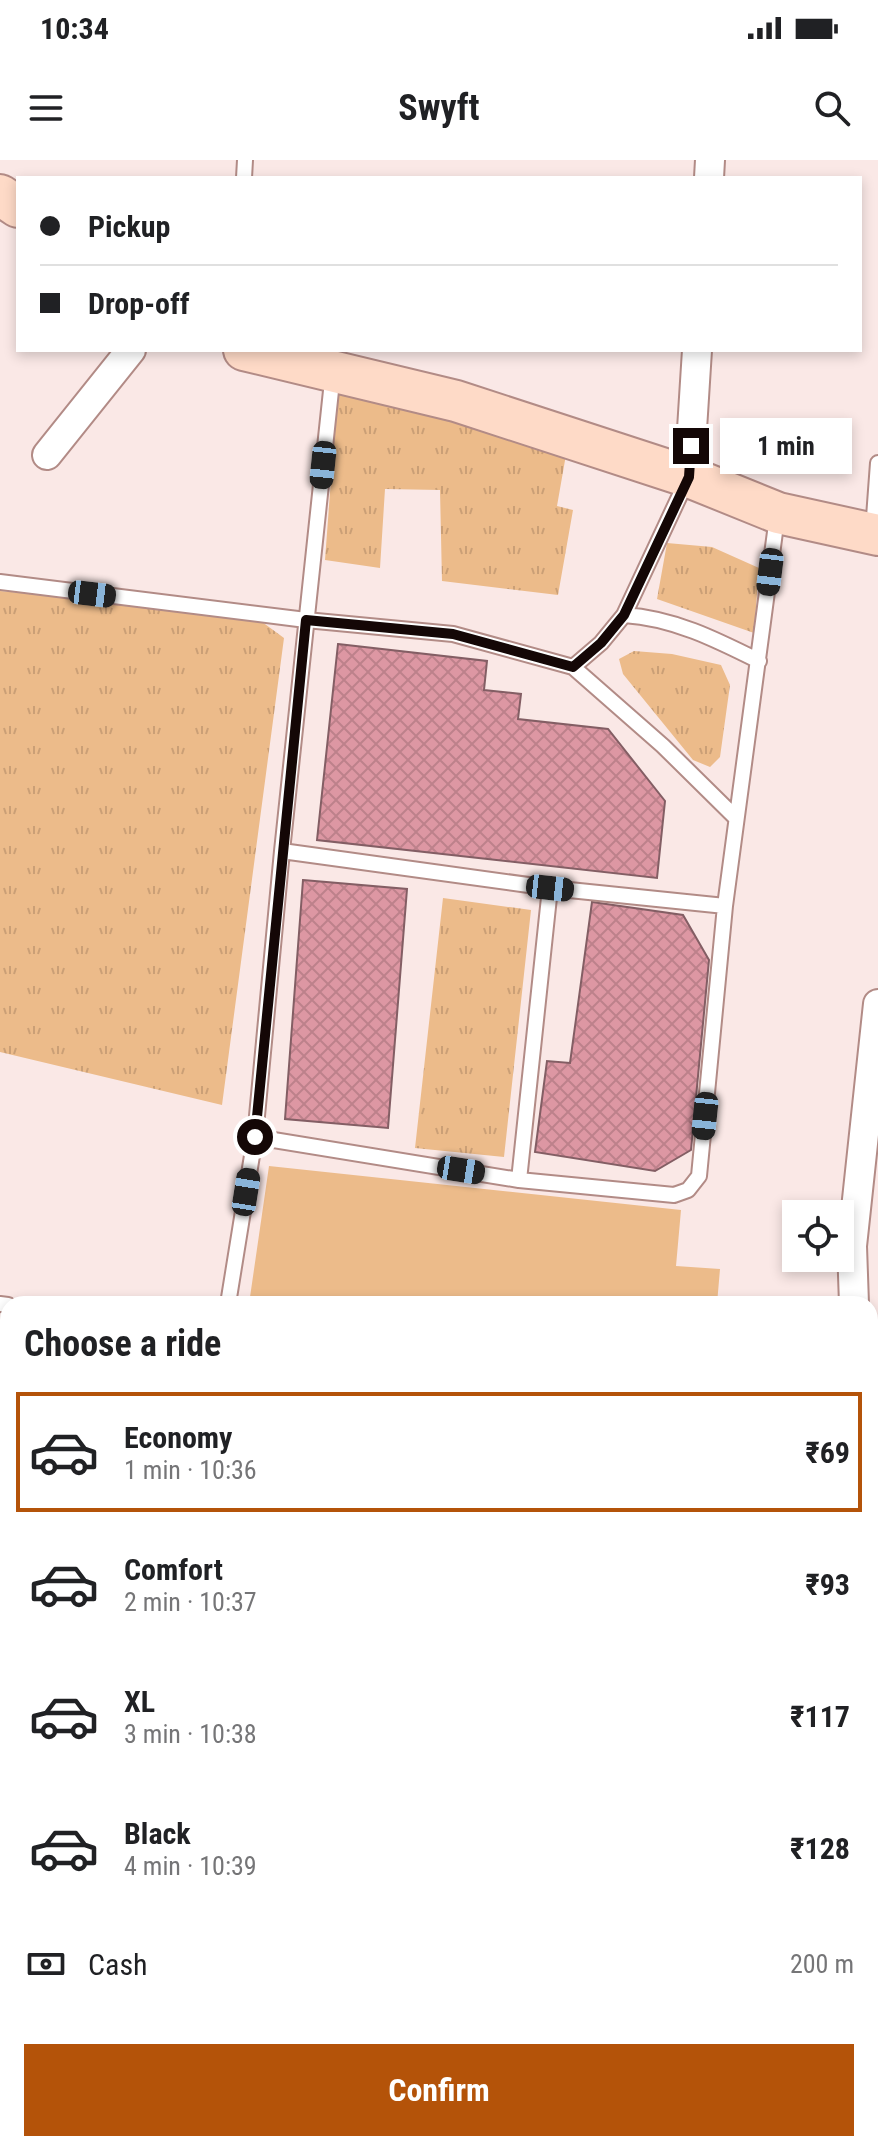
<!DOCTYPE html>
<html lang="en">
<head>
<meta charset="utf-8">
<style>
  :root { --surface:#fff; --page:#f2f2f2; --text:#202124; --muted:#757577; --line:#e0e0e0; --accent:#b45309 }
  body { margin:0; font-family:"Roboto Condensed",sans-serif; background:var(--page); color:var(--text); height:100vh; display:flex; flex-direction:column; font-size:30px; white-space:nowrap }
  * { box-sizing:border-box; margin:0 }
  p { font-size:26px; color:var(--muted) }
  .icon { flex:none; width:44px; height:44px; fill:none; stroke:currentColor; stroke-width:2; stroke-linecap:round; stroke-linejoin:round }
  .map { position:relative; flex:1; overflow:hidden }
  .panel { position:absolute; left:0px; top:1136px; width:878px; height:856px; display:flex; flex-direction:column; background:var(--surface); border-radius:24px 24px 0 0; box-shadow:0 4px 12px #0003 }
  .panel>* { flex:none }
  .top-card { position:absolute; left:16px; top:16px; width:846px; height:176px; border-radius:0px; box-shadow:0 4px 12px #0003; display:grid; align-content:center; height:176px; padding:0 24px; background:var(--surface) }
  .buttons { position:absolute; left:782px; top:1040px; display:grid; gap:16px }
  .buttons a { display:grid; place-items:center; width:72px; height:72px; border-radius:0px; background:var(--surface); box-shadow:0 4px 12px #0003; font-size:40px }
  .end { position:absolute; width:36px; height:36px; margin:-18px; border:10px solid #140706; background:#fff; box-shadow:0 0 0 4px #fff }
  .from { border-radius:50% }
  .bubble { position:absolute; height:56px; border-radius:0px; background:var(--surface); box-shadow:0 4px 12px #0003; font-size:26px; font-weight:700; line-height:56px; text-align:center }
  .car { position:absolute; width:24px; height:48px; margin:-24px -12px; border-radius:10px; box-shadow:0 0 6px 2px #0007; background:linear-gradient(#222 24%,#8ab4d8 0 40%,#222 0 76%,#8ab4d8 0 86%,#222 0) }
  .top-card b { display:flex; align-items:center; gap:28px; height:76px; font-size:30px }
  .top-card b+b { border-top:2px solid var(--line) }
  .top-card i { width:20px; height:20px; background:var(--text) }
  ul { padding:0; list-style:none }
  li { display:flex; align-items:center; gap:24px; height:120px; margin:0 16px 12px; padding:0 8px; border:4px solid transparent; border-radius:0px }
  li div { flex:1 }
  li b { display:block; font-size:30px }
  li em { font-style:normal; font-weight:700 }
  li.on { border-color:var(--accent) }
  li>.icon { width:72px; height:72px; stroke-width:1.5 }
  h2 { padding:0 24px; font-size:36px; line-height:96px }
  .pay { display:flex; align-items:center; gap:20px; height:88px; padding:0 24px; font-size:30px }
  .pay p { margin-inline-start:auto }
  .cta { display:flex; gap:16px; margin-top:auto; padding:16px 24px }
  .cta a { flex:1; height:92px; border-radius:0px; background:var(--accent); color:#fff; font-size:32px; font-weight:700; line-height:92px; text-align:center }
  .status { display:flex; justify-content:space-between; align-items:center; height:56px; padding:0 40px; background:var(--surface); direction:ltr }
  .status svg { height:22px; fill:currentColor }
  header { display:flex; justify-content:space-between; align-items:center; height:104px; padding:0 24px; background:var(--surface); font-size:36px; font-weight:700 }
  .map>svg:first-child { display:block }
  .grass { fill:url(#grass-tufts) }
  .green { fill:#ecbb8a }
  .building { fill:url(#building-cross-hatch); stroke:#835e64; stroke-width:2 }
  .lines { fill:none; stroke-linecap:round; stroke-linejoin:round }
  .service-casing { stroke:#b28b86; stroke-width:18 }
  .minor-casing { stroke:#b28b86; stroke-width:32 }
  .secondary-casing { stroke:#b28b86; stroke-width:44 }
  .service { stroke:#fff; stroke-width:14 }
  .minor { stroke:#fff; stroke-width:28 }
  .secondary { stroke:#fedac7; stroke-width:40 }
  .route { stroke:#140706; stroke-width:10 }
</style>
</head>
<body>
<div class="status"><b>10:34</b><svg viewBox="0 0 49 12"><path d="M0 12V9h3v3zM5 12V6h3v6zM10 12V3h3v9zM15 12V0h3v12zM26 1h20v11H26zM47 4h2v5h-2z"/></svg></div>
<header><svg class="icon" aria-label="menu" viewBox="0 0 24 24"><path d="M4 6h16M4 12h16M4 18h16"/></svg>Swyft<svg class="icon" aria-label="search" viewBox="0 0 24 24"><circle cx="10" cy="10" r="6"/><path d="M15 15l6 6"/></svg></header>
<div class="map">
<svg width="878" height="1992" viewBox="0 0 878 1992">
  <defs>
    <pattern id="grass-tufts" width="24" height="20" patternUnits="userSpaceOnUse" patternTransform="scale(2)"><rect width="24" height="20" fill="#ecbb8a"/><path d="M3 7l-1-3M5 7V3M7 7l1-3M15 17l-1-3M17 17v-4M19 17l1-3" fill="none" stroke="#ca9f76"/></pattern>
    <pattern id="building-cross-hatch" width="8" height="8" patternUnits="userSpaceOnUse" patternTransform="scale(2)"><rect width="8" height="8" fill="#dd97a3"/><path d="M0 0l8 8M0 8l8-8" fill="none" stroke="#bd818b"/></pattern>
  </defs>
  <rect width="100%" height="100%" fill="#fae8e6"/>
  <path class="grass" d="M338,225L567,289L557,346L573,350L558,435L442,421L440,330L385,329L380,408L325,400Z
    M667,383L712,387L759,408L754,473L657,439Z
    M0,431L250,453L284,478L222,945L0,892Z
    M634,491L672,494L721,505L730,525L720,597L710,607L693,600L623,514L619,499Z
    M443,738L531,750L504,997L415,988Z"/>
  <path class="green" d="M269,1006L681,1050L676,1106L720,1109L717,1144H249Z"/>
  <path class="building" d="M338,484L487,501L484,530L521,534L518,559L608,569L665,641L657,718L317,680Z
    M303,720L407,729L388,968L285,959Z
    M592,742L683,755L709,800L691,990L655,1011L535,992L547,901L570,903Z"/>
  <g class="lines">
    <g class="service-casing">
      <path id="service" d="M244,18L245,0
        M873,371L878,303
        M0,422L306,460L453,474L573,507L601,483L624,455L688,318
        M624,455C673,458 715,479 759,501
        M573,507L663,586L736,658
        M282,691L550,728L725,746
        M255,977L519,1020L674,1035L688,1030L699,1016L725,746L777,357
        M519,1020L550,728
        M0,1144L8,1145
        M228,1144L255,977L282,691L333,212"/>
    </g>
    <g class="minor-casing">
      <path id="minor" d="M709,18L710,0
        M47,295L131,190
        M689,317L697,190
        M854,1144L852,1086L878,844
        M870,1789L871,1828
        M611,1984L613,1992
        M834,1984L835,1992
        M54,1992V1984
        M407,1992L471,1984"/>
    </g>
    <g class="secondary-casing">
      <path id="secondary" d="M0,35L18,47
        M244,190L456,241L689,317L778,353L878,375"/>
    </g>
    <use href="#service" class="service"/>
    <use href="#minor" class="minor"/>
    <use href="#secondary" class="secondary"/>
  </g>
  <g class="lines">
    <path class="route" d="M255,977L306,460L453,474L573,507L601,483L624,455L689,317L691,286"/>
  </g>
</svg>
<div class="buttons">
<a><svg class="icon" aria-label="locate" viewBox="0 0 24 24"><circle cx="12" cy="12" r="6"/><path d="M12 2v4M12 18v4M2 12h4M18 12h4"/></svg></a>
</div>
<i class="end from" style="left:255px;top:977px"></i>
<i class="end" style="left:691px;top:286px"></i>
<div class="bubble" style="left:720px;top:258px;width:132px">1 min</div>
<i class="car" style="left:323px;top:305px;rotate:186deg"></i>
<i class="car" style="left:770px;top:412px;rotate:187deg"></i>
<i class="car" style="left:92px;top:434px;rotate:97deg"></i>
<i class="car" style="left:550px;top:728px;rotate:96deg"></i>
<i class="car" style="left:705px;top:956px;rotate:186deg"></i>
<i class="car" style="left:461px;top:1010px;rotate:99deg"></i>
<i class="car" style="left:246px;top:1032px;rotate:9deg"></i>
<div class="top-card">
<b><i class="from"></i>Pickup</b>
<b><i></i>Drop-off</b>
</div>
<section class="panel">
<h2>Choose a ride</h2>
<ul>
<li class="on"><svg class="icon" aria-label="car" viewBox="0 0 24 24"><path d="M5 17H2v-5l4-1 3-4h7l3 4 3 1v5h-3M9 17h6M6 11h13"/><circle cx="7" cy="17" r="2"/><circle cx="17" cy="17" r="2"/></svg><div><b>Economy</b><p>1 min · 10:36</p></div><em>₹69</em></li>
<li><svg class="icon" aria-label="car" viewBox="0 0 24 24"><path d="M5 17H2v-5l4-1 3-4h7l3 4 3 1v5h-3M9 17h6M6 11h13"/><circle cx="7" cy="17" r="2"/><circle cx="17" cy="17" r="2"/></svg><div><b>Comfort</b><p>2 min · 10:37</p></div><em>₹93</em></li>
<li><svg class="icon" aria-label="car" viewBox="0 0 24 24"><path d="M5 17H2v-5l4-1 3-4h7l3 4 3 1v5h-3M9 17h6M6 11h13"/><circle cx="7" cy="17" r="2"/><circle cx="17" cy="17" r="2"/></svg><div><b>XL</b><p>3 min · 10:38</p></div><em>₹117</em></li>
<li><svg class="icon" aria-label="car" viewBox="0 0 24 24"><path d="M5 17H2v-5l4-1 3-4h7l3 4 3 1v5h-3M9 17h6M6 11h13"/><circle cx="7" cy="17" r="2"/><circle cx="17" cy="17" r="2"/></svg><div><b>Black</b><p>4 min · 10:39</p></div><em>₹128</em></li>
</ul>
<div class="pay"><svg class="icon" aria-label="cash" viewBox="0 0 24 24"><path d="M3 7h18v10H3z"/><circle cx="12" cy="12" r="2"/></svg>Cash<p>200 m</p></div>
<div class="cta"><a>Confirm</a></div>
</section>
</div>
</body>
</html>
